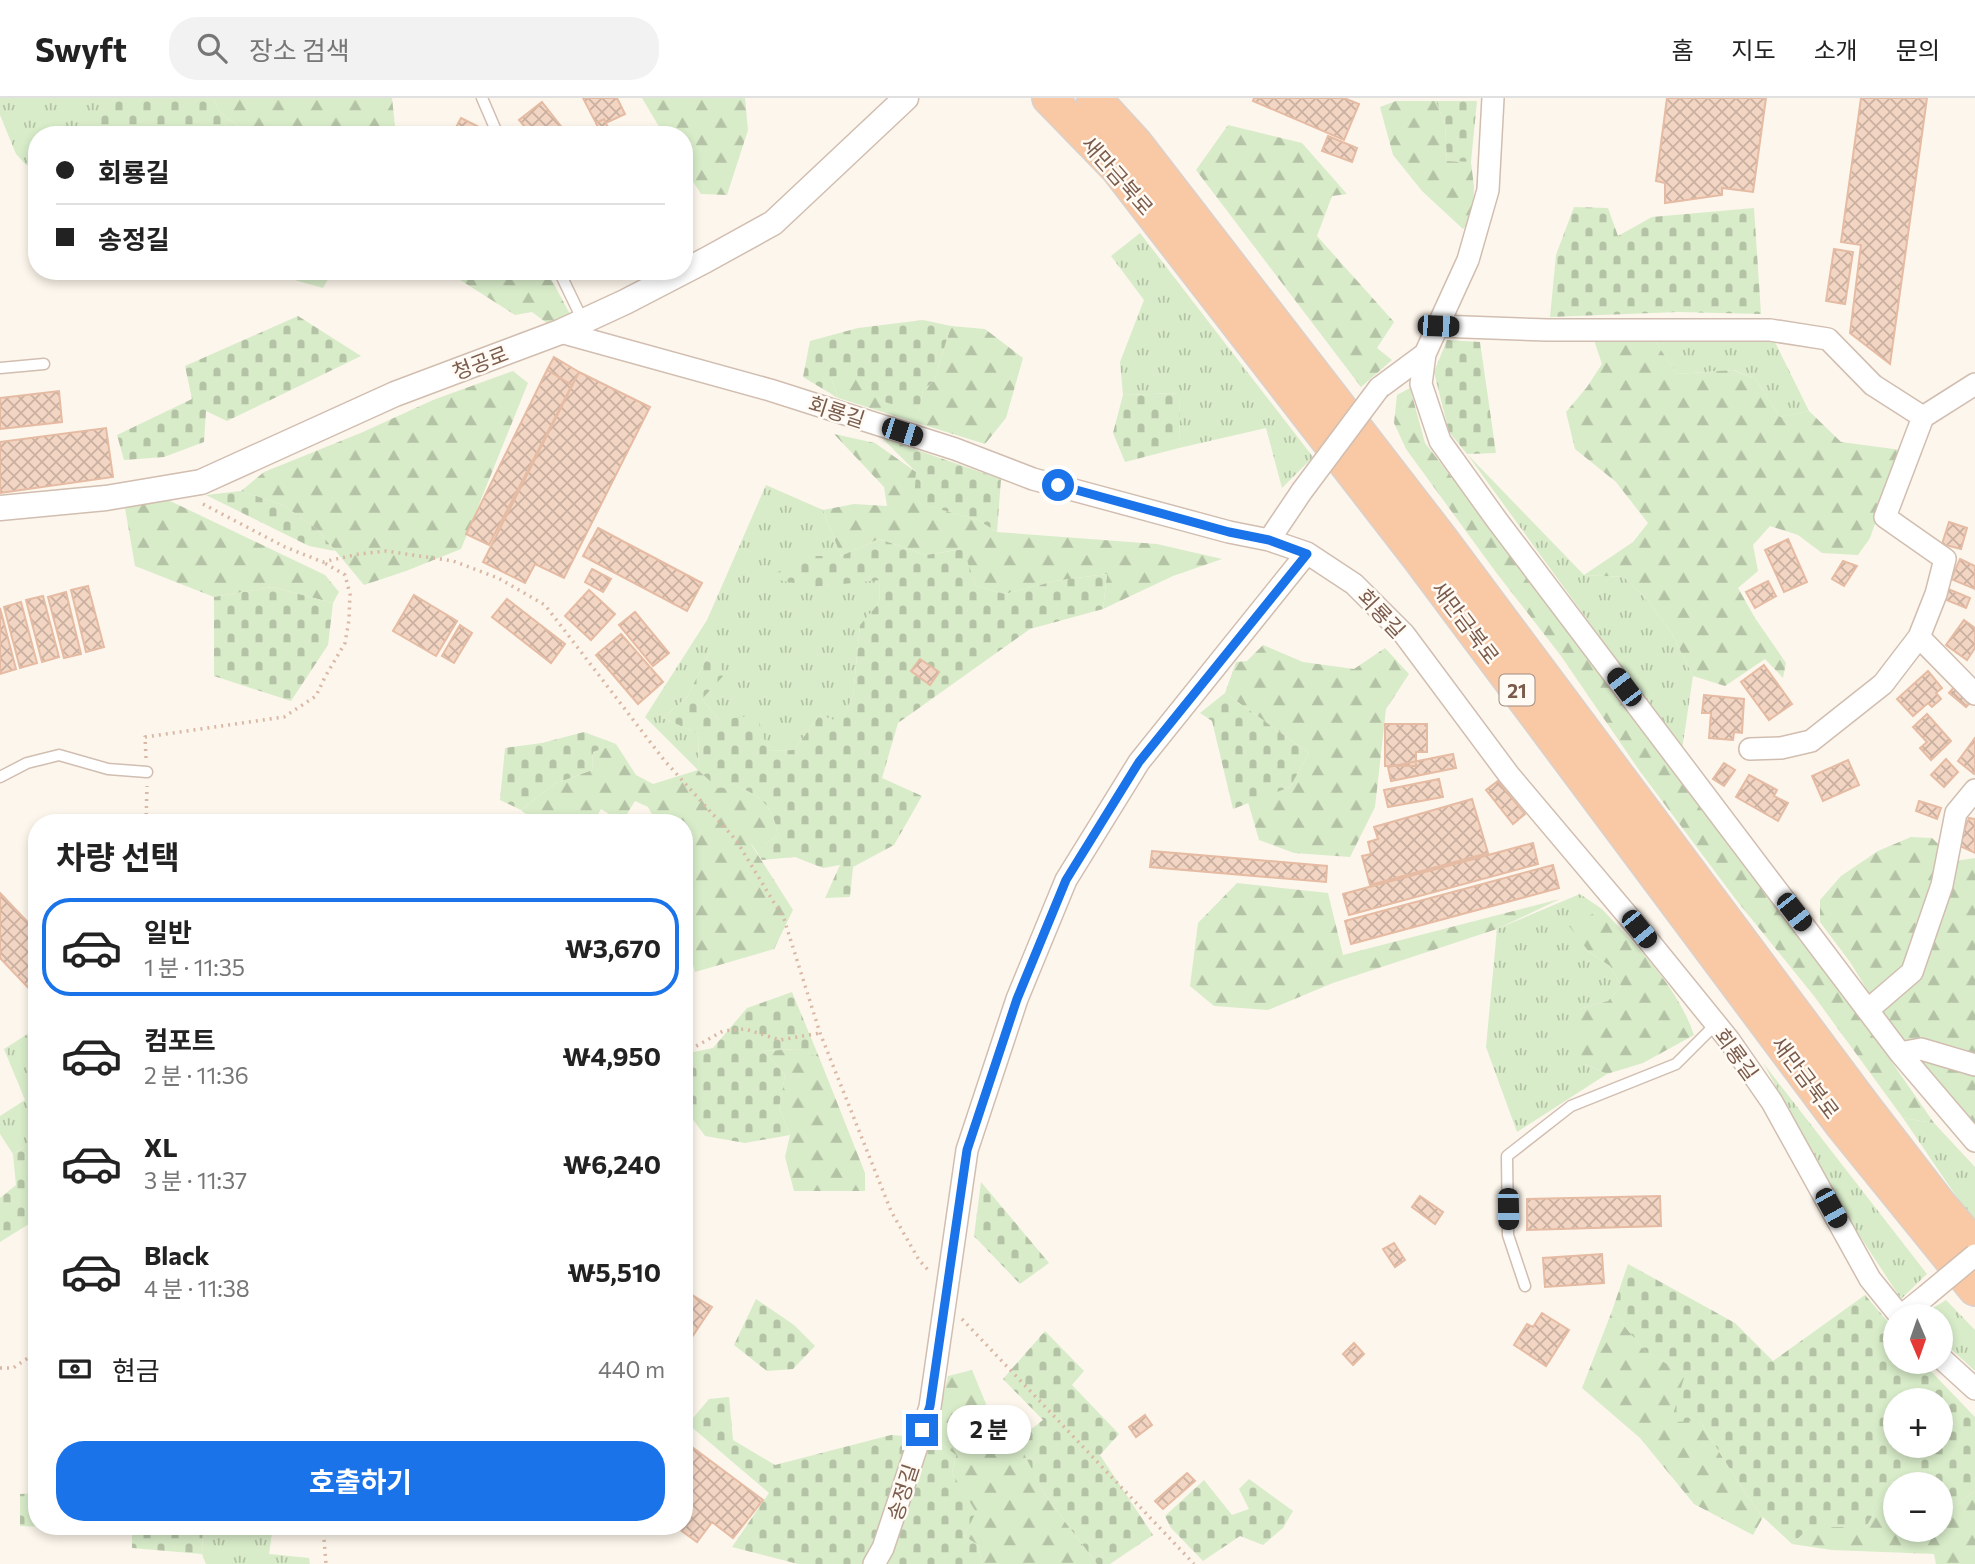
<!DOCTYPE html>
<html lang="ko">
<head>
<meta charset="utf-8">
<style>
  :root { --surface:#fff; --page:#f2f2f2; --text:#222; --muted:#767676; --line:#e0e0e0; --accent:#1a73e8 }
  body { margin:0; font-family:Commissioner,"Noto Sans KR",sans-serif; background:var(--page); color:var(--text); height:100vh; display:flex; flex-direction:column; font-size:26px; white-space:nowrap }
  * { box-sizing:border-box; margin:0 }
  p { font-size:23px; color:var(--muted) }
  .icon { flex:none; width:38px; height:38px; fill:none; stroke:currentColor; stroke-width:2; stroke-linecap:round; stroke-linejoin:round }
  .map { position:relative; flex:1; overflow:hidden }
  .sheet { position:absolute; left:28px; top:716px; width:665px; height:721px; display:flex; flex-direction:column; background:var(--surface); border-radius:28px; box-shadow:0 4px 10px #0003 }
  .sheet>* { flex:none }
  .guide { position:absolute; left:28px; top:28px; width:665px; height:154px; border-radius:28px; box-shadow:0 4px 10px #0003; display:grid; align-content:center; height:154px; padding:0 28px; background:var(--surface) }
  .needle { width:46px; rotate:178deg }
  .controls { position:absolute; left:1883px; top:1206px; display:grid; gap:14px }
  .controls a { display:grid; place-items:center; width:70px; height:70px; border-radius:50%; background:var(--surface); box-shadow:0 4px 10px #0003; font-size:35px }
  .end { position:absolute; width:32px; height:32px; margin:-16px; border:9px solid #1a73e8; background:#fff; box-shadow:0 0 0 4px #fff }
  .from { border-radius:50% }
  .bubble { position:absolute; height:49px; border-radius:24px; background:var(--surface); box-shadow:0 4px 10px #0003; font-size:23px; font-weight:700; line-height:49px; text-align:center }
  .car { position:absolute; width:21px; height:42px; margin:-21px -10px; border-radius:9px; box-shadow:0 0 5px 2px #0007; background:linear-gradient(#222 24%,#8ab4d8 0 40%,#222 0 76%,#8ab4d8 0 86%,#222 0) }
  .guide b { display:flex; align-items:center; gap:24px; height:66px; font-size:26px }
  .guide b+b { border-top:2px solid var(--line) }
  .guide i { width:18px; height:18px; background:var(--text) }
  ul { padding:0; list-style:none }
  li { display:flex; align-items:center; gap:21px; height:98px; margin:0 14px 10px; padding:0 14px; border:4px solid transparent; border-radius:28px }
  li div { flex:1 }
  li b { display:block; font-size:26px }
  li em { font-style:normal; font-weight:700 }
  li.on { border-color:var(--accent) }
  li>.icon { width:63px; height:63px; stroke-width:1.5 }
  h2 { padding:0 28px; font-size:32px; line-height:84px }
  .pay { display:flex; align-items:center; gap:18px; height:77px; padding:0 28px; font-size:26px }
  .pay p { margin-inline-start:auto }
  .action { display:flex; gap:14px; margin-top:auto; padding:14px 28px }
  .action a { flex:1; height:80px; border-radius:28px; background:var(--accent); color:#fff; font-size:28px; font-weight:700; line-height:80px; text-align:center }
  header { display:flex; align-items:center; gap:42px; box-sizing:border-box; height:98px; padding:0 35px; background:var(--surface); border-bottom:2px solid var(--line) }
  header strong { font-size:33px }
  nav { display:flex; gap:38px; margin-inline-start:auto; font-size:24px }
  .search { width:490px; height:63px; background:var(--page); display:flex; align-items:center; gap:18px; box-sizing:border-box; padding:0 24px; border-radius:28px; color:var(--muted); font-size:26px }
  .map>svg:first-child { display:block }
  .grass { fill:url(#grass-tufts) }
  .forest { fill:url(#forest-firs) }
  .cemetery { fill:url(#cemetery-stones); fill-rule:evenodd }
  .building { fill:url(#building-cross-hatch); stroke:#e6bba3; stroke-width:2 }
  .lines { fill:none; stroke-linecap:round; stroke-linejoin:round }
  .service-casing { stroke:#d1beb0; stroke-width:13 }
  .minor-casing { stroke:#d1beb0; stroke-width:24 }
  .tertiary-casing { stroke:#d1beb0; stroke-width:27 }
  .trunk-casing { stroke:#dad1cd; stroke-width:36 }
  .path { stroke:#d9b8a5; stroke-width:3.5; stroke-dasharray:2 5; stroke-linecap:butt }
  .service { stroke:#fff; stroke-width:10 }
  .minor { stroke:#fff; stroke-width:21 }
  .tertiary { stroke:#fff; stroke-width:24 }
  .trunk { stroke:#f9c8a4; stroke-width:33 }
  .minor-bridge-casing { stroke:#d1beb0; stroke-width:24; stroke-linecap:butt }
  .minor-bridge { stroke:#fff; stroke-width:21 }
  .route { stroke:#1a73e8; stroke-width:9 }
  .labels { text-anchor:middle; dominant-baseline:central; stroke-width:5; stroke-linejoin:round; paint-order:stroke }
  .shield { fill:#fffaf3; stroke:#a28b7f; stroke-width:2 }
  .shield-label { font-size:19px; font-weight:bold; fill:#7a5c4d }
  .street-label { font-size:21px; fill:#7a5c4d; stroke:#fffaf3 }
</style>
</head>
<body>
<header>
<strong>Swyft</strong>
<div class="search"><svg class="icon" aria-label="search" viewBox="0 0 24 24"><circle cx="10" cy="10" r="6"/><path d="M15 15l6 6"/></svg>장소 검색</div>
<nav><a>홈</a><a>지도</a><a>소개</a><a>문의</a></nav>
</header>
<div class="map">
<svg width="1975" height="1466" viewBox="0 0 1975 1466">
  <defs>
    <pattern id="grass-tufts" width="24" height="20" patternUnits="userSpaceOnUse" patternTransform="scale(1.75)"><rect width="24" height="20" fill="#d8ecc9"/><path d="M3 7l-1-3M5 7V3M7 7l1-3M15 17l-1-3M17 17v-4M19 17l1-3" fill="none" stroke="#b4c2a5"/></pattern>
    <pattern id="forest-firs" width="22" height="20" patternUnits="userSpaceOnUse" patternTransform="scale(1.75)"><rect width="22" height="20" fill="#d8ecc9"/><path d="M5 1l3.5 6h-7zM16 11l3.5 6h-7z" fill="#b4c2a5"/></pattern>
    <pattern id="cemetery-stones" width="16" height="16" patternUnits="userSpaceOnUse" patternTransform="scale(1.75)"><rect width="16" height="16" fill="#d8ecc9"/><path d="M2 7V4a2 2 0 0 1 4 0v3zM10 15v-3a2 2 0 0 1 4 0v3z" fill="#b4c2a5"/></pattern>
    <pattern id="building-cross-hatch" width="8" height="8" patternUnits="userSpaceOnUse" patternTransform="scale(1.75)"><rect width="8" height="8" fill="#f3d5c3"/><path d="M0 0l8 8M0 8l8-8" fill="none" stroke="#cab0a1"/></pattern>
  </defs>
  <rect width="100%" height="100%" fill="#fdf6ec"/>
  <path class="grass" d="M0,0H116L71,35L72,37H37V68L26,67L16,56L0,17Z
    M1140,135L1313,359L1282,390L1266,330L1179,350L1180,295L1123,297L1120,264L1144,202L1111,158Z
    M1772,238L1809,313L1780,319L1755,281L1734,272L1677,276L1653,240Z
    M1467,356L1584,477L1624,479L1649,504L1672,536L1693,578L1682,652Z
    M766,387L823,412L841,458H805L815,489L880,481L879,505L860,527L853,598L840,625L820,617L794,652L768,653L719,622L702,601L711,552L687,599L663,620L699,636L698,672L645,619L707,522Z
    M1580,796L1602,811L1570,828L1589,854L1610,868L1621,888L1608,903L1579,911L1583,965L1607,976L1517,1034L1486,949L1497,831Z
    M37,930V1040L13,1056L0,1036V1018L25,1002L4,951Z
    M1763,965L1927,1176L1901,1201L1850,1123Z
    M1903,1020L1934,1025L1975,1069V1126Z
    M1946,1202L1975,1232V1273L1941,1242V1218H1920Z
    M203,1428H273L269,1456L309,1460L310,1466H206L202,1456Z"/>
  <path class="forest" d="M213,0H392L396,37H249L220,14Z
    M642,0H745L748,32L727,97L701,96L684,69V37H664Z
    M1396,3H1436L1445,26L1447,63L1471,64L1474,89L1473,121L1463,131L1422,93L1393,57L1380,9Z
    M1228,27L1302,45L1347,96L1332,98L1317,138L1394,224L1377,250L1392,262L1361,289L1196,72Z
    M446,173H547L571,218L548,226L532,214L515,217Z
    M951,228L985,231L1023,260L1006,320L985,346L838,300L831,280L853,272L881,303L919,313L923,292L934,283Z
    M1653,240L1677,276L1733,272L1755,281L1780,319L1809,313L1841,344L1901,352L1870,440L1858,457L1822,455L1798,437L1770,428L1753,447L1758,473L1738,490L1755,520L1786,565L1783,580L1765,561L1725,588L1693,578L1672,536L1649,504L1624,479L1584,477L1633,444L1648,425L1616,384L1575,351L1566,314L1587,289L1602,266L1594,242Z
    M513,273L528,285L461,451L406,473L364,487L318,432L283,407L241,393L264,374L363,334L433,302Z
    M1410,290L1425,345L1625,603L1851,905L1934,1025L1903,1020L1814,898L1737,803L1639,672L1561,558L1495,473L1406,351L1394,325L1397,297Z
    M834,336L875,345L916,374L915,404L978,422L997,434L1157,446L1222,461L1173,478L1103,511L1107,476L1055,483L1005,496L976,488L962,451L926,457L879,441L841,458L823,412L854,406L887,408L884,389Z
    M166,401L325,477L339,494L333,505L272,489L214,499L135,468L125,410Z
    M1263,547L1303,564L1354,571L1385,550L1409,576L1386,611L1375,709L1350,759L1294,755L1259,742L1248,704L1290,689L1309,655L1225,595L1236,564L1247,563Z
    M616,646L636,677L653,686L698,672L720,691L732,686C763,699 770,705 779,737L765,746H751L793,812L774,851L695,874L686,840L684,724H656L648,709L635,703L622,724L601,711L594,724H535L521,712L554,686L592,672L593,654Z
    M1911,739L1932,740L1955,763L1975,760V1031L1888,926L1850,864L1820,824V802L1841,778L1878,753Z
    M1237,785L1328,795L1343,857L1560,801L1497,831L1333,885L1268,912L1214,908L1190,888L1198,825Z
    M1602,811C1637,849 1677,887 1694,937L1643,965L1607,976L1583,965L1574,928L1579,911L1608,903L1621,888L1610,868L1589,854L1569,828Z
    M797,951L819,959L865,1075V1093H794L785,1059L790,1037L779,1010L785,977L764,953Z
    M1612,1213L1646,1254L1686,1276L1700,1323L1743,1392L1763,1419L1753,1437L1694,1406L1640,1340L1582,1290Z
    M972,1272L989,1313L1011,1329L1045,1397L1097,1466H982L978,1447L964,1438L975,1414L952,1375L956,1357L933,1340L948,1278Z
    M1896,1377L1909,1386H1895V1432H1941V1408L1949,1413L1975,1393V1466H1936L1934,1456L1832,1452L1792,1446L1810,1429H1866Z"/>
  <path class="cemetery" d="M116,0H213L220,14L249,37H72L70,35Z
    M1436,3H1477L1471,64L1447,63L1445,26Z
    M1574,109L1608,110L1618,138L1652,119L1754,110L1761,216L1678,214L1550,219L1556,157Z
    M263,173H333L323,190Z
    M298,218L361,258L227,323L206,313L204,344L164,359L124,362L117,337L192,301L185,268Z
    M923,222L951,228L934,283L923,292L919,314L881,303L853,273L831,280L838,300L803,279L810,243L858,230Z
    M1447,242L1480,244L1496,355L1467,356L1449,334L1434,274Z
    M1180,295L1179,350L1125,364L1113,335L1123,297Z
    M882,340L1001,381L997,434L978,422L914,404L916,374Z
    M241,393L283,407L318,432L335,453L309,448L206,397Z
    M879,441L926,457L963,451L976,488L1005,496L1055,483L1107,476L1103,511L1030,531L898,625L882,680L922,698L894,747L853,769L850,799L825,800L840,767L823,770L795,759L762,762L751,745L765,746L779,737C770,705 763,699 732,686L720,692L698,672L699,636L663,620L687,599L711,552L724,577L702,601L719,622L757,617L768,653L794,652L820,617L840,624L853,598L860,527L879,505L880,482L815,489L768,480L805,458H841Z
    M272,489L333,505L328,547L291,603L214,578V499Z
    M1225,595L1309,655L1290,689L1233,711L1212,623L1200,615Z
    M584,634L616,646L593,654L592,672L554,686L521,712L500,702L505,650L542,645Z
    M792,894L819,959L796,951L764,953L785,977L779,1010L790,1037L745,1045L705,1038L684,1009V956L713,950L747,910Z
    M37,1040V1121L0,1144V1100L16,1087L13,1056Z
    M981,1084L1049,1165L1020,1186L974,1138Z
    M1628,1166L1735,1225L1773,1263L1865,1197L1895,1232V1264H1922L1975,1319V1393L1949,1413L1941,1408V1386H1909L1896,1377L1866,1429H1810L1792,1446L1763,1419L1743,1392L1700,1323L1671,1324L1685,1276L1646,1254L1612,1213ZM1895,1302H1941V1348H1895Z
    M756,1201L794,1227L815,1248L793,1271L767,1273L734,1247Z
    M1045,1233L1084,1273L1072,1287L1119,1336L1100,1357L1153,1437L1110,1466H1097L1045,1397L1017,1342L1043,1322L1003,1281Z
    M729,1299L733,1342L775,1367L891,1337L933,1340L956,1357L952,1375L976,1414L964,1438L978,1447L982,1466H798L732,1449L769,1395L688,1326L709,1301Z
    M1249,1381L1293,1413L1283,1430L1263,1447L1240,1438L1203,1463L1171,1430L1165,1418L1204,1382L1232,1417L1249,1411L1239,1391Z
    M37,1395V1428H96V1431L20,1428V1396Z
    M132,1428H203L202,1456L132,1450Z"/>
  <path class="building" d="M583,0H617L625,16L606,25L604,21L596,25Z
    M1254,0H1344L1359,6L1344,42L1253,3Z
    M1667,0H1766L1753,94L1722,90V97L1665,105V85L1656,83Z
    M1861,0H1927L1890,266L1850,235L1861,147L1841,144Z
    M542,4L564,32L558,37H516L525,29L519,22Z
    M461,20L485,32L483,37H460L454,33Z
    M604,21L610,34L601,37L596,25Z
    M1328,38L1357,50L1352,64L1322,53Z
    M1834,151L1853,154L1845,206L1826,203Z
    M554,259L579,274L572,287L547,272Z
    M547,272L572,287L489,447L466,436Z
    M579,274L650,309L564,480L535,466L525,485L483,464Z
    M59,293L62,324L0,331V300Z
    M106,330L113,379L0,395V344Z
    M1949,424L1967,430L1961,451L1942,446Z
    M598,430L702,485L687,513L583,458Z
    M1788,441L1807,484L1784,494L1765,452Z
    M1960,461L1975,468V491L1951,481Z
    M1843,463L1857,468L1844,488L1832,481Z
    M592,471L611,481L603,494L585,484Z
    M1768,483L1776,498L1755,510L1746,494Z
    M88,488L104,549L86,554L71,492Z
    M1948,491L1970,500L1966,510L1944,501Z
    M589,492L615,516L591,542L565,518Z
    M66,494L81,556L64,560L48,499Z
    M414,497L457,523L436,558L393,533Z
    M43,498L59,559L42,564L26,502Z
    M507,501L565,546L551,565L492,519Z
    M21,504L37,565L20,570L4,509Z
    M0,510L16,571L0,576Z
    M635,514L669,555L653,568L619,527Z
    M1964,522L1975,530V550L1967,562L1946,547Z
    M460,527L472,535L454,565L442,558Z
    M621,536L663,584L638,606L596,557Z
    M920,561L939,574L930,587L911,573Z
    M1764,567L1792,606L1769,622L1741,584Z
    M1928,573L1942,590L1936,595L1941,601L1932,609L1928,605L1913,618L1897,601Z
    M1956,587L1973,601L1966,609L1949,595Z
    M1704,597L1744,601L1742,635L1734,634L1733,642L1709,640L1711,615H1702Z
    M1927,616L1951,643L1931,662L1920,650L1927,644L1913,629Z
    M1385,626H1427V654H1416V668H1385Z
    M1975,640V675L1974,676L1958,663Z
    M1453,656L1456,670L1391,683L1388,669Z
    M1946,661L1958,674L1944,689L1931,677Z
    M1848,662L1859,687L1823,703L1812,678Z
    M1724,665L1735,672L1724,688L1713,681Z
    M1749,677L1777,692L1774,698L1788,705L1778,723L1736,699Z
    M1439,681L1443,699L1388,709L1384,692Z
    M1498,683L1525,716L1513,726L1486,692Z
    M1472,701L1488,755L1370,787L1362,758L1371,756L1368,744L1378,741L1374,729Z
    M1919,703L1941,710L1937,721L1916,713Z
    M1969,720L1975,721V755L1958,747Z
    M1533,745L1538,766L1349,817L1343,796Z
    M1152,753L1327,768L1326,784L1150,769Z
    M1553,767L1559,790L1351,846L1345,823Z
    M0,795L37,834V899L0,860Z
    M1420,1098L1443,1114L1435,1126L1412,1109Z
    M1660,1098L1661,1128L1527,1132V1101Z
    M1394,1145L1405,1162L1395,1169L1383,1151Z
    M1602,1156L1604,1185L1545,1189L1543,1160Z
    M684,1192L712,1209L684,1251Z
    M1542,1215L1569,1232L1546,1268L1514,1247L1527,1226L1533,1229Z
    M1354,1245L1364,1256L1353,1267L1343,1256Z
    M1145,1317L1152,1327L1136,1339L1129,1329Z
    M684,1343L763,1402L733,1440L712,1424L697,1444L675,1428H684Z
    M1187,1375L1195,1383L1163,1411L1155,1403Z"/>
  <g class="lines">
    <g class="service-casing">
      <path id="service" d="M482,0L498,37
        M559,173L583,223
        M0,270L44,266
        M0,679L27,665L59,657L108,671L147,674
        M1525,1188L1508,1137L1507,1058L1571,1008L1676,966L1715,927"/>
    </g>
    <g class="minor-casing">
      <path id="minor" d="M1493,0L1488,92L1468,162L1425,256L1421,286L1440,343L1496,421L1900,955L1975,1043
        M1438,228L1547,232H1770L1828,241L1873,287L1923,319L1885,419L1945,461L1936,496L1919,539L1975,596
        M560,234L770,292L955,351L1033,381L1229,434L1269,442L1307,455L1354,486L1404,536L1509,677L1639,831L1729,942L1772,1004L1870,1181L1900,1218
        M1379,290L1425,256
        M1923,319L1975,286
        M1269,442L1302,393
        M1750,651L1781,650L1811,643L1883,586L1919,539
        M1869,911L1912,874L1942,787L1956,715L1975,692
        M1900,955L1921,951L1975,967
        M1901,1218L1927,1197
        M1941,1260L1975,1291
        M874,1466L883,1450L930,1309L967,1052L1017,901L1066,782L1139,664L1307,455"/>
    </g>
    <g class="tertiary-casing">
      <path id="tertiary" d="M0,410L106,400L201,384L395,296L560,234L625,204L706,162L773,125L906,0"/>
    </g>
    <g class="trunk-casing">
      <path id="trunk" d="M1049,0L1117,70L1419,460L1842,1027L1975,1191
        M1094,0L1136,46L1441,441L1863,1007L1940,1107L1975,1148"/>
    </g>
    <path class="path" d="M203,406L285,449L323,464L359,456L386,453L453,463L498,480L545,507L664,662L736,742L784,821L820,935L891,1113L919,1162L930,1174
      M146,660L145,639L284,619L316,598L325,579L345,545L349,522L350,496L345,477L323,464
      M146,724L147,688
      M684,955L723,933L745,931L780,942L820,935
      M962,1221L1194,1466
      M0,1270H13L37,1254
      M323,1428L326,1466"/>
    <use href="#service" class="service"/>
    <use href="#minor" class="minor"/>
    <use href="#tertiary" class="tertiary"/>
    <use href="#trunk" class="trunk"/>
    <g class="minor-bridge-casing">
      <path id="minor-bridge" d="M1302,393L1379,290
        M1927,1197L1975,1157"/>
    </g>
    <use href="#minor-bridge" class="minor-bridge"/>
  </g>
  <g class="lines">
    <path class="route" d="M922,1332L930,1308L967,1052L1017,901L1066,782L1139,664L1307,456L1269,442L1229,434L1058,387"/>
  </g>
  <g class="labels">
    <rect class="shield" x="1499.5" y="576.5" width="35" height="31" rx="5"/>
    <g class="shield-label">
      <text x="1517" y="592">21</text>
    </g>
    <g class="street-label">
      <text transform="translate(1118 77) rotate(49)">새만금북로</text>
      <text transform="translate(480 264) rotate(-21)">청공로</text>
      <text transform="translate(837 313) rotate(18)">회룡길</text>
      <text transform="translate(1382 515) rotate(47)">회룡길</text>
      <text transform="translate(1466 524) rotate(53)">새만금북로</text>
      <text transform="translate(1737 956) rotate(54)">회룡길</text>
      <text transform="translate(1806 979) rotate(53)">새만금북로</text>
      <text transform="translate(902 1394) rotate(-72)">송정길</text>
    </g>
  </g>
</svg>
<div class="controls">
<a><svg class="needle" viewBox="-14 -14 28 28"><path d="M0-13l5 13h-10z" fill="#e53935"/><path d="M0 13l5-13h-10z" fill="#767676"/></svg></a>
<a>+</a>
<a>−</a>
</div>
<i class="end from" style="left:1058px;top:387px"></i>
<i class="end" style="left:922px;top:1332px"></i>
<div class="bubble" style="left:947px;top:1307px;width:84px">2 분</div>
<i class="car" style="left:1438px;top:228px;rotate:92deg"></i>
<i class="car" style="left:902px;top:334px;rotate:108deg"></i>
<i class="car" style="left:1624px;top:589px;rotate:323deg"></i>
<i class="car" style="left:1794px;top:814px;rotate:142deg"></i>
<i class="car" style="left:1639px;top:831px;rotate:141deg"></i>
<i class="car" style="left:1831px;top:1110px;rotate:151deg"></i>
<i class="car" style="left:1508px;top:1111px;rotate:179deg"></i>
<div class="guide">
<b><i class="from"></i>회룡길</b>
<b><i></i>송정길</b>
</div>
<section class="sheet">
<h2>차량 선택</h2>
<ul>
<li class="on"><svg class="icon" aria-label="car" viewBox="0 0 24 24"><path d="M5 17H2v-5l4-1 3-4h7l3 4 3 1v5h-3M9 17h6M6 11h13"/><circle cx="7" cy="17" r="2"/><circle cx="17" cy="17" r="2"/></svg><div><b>일반</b><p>1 분 · 11:35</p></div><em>₩3,670</em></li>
<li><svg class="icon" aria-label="car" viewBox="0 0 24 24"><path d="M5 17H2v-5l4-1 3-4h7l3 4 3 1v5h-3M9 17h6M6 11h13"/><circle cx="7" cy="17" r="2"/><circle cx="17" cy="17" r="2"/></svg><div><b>컴포트</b><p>2 분 · 11:36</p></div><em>₩4,950</em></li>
<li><svg class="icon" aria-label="car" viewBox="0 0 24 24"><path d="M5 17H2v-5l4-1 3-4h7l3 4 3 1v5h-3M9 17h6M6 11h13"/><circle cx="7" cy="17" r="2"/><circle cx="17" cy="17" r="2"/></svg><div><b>XL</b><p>3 분 · 11:37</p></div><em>₩6,240</em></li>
<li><svg class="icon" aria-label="car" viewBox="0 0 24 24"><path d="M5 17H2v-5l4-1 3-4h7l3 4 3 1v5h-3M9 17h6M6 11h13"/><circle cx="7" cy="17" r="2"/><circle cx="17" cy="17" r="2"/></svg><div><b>Black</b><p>4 분 · 11:38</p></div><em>₩5,510</em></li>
</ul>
<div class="pay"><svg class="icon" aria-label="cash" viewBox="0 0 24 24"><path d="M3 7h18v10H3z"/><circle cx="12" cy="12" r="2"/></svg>현금<p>440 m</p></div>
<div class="action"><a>호출하기</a></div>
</section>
</div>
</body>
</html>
